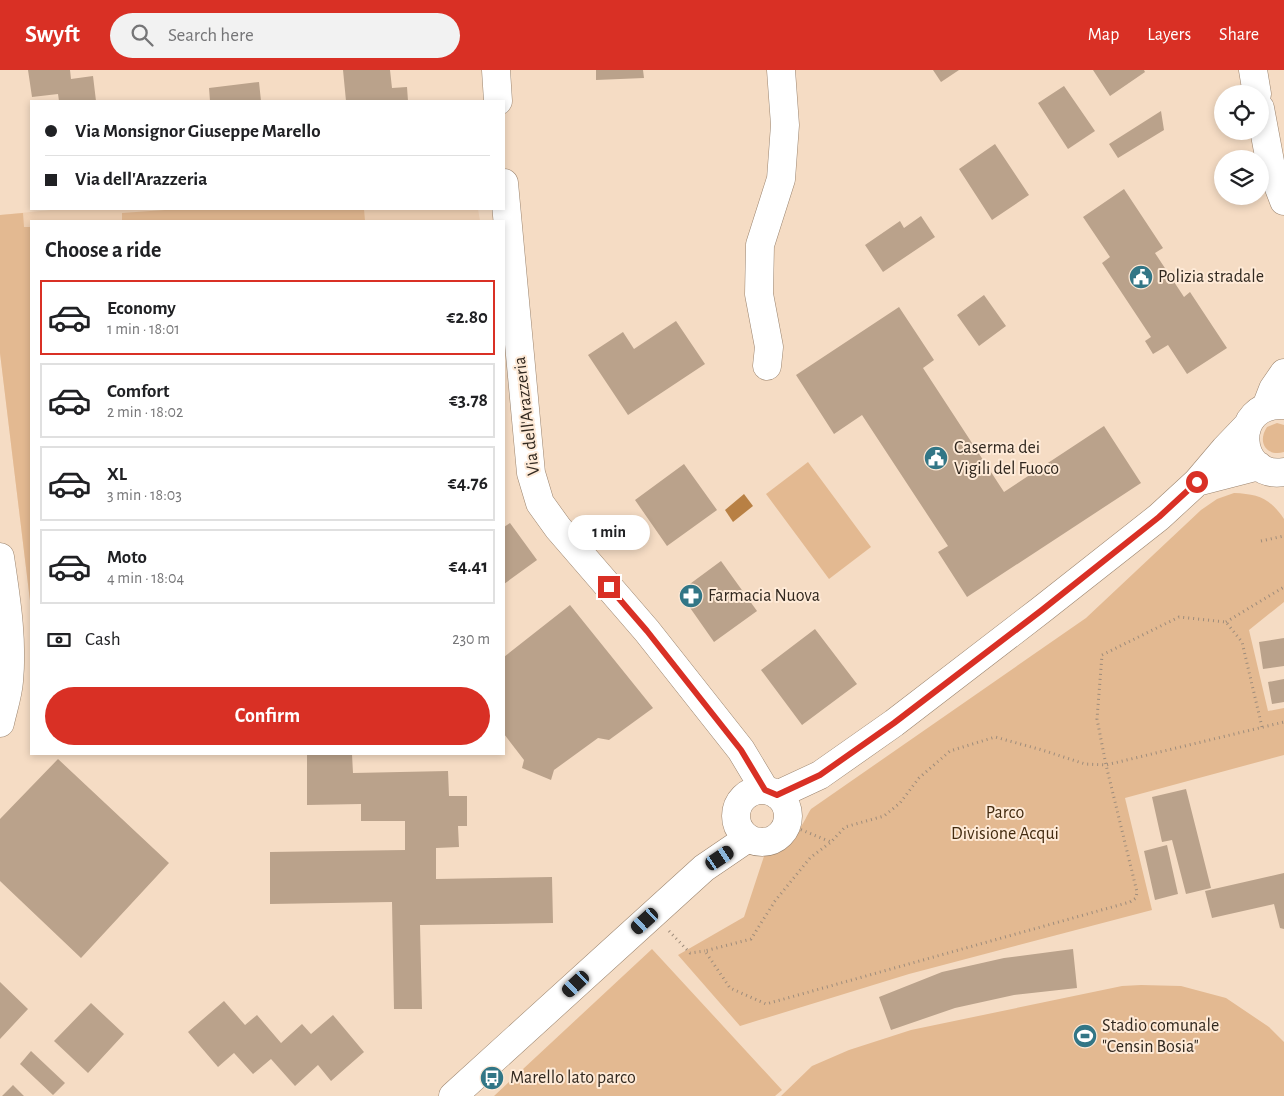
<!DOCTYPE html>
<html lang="en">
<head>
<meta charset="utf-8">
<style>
  :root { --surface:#fff; --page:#f2f2f2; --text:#202124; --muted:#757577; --line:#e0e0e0; --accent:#d93025 }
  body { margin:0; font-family:"Alegreya Sans",sans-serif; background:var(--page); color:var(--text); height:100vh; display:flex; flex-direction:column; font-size:19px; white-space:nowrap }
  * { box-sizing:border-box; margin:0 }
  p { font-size:16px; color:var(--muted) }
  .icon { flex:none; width:28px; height:28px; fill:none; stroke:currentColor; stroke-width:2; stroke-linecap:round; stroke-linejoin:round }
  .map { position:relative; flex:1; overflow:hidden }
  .side { position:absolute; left:30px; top:150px; width:475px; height:535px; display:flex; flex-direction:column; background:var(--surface); border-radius:0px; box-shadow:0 2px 8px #0003 }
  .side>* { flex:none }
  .hud { position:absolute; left:30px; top:30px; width:475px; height:110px; border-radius:0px; box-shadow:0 2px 8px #0003; display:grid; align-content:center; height:110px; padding:0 15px; background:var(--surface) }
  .controls { position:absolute; left:1214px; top:15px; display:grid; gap:10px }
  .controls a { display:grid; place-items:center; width:55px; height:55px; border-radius:50%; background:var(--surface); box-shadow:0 2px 8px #0003; font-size:25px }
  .end { position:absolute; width:22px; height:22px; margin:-11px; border:6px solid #d93025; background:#fff; box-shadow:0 0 0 2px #fff }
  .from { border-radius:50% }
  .bubble { position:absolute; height:35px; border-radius:18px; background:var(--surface); box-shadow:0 2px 8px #0003; font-size:16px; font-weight:700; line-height:35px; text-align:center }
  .car { position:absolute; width:15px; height:30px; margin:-15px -8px; border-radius:6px; box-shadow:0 0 4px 1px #0007; background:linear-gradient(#222 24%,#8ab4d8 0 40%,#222 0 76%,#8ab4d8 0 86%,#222 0) }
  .hud b { display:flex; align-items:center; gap:18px; height:48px; font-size:19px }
  .hud b+b { border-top:1px solid var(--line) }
  .hud i { width:12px; height:12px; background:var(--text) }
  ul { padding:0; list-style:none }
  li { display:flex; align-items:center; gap:15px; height:75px; margin:0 10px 8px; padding:0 5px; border:2px solid var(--line); border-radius:0px }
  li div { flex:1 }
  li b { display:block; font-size:19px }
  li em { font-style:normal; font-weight:700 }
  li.on { border-color:var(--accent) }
  li>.icon { width:45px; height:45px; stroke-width:1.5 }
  h2 { padding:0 15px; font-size:22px; line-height:60px }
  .pay { display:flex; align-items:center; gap:12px; height:55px; padding:0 15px; font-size:19px }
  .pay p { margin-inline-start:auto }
  .primary-button { display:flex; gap:10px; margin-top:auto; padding:10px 15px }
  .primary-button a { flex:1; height:58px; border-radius:30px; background:var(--accent); color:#fff; font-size:20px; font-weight:700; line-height:58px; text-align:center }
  header { display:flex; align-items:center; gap:30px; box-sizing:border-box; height:70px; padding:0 25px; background:var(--accent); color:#fff }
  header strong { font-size:24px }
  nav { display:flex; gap:28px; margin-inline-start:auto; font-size:18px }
  .search { width:350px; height:45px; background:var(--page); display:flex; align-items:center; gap:12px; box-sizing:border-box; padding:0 18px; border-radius:28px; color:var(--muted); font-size:19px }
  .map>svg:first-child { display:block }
  .built { fill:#f0d1b4 }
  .green { fill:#e3b991 }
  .water { fill:#b88044 }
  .building { fill:#baa28b }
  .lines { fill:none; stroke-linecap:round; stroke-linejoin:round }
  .minor-casing { stroke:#9b846e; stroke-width:29 }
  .path { stroke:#9e8c7b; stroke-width:3; stroke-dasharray:1 4; stroke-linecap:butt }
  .minor { stroke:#fff; stroke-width:28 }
  .route { stroke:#d93025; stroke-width:6 }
  .labels { text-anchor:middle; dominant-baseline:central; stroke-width:4; stroke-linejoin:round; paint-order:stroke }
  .poi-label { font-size:18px; fill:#31281f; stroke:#feead7; text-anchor:start }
  .street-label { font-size:18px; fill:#31281f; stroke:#feead7 }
  .park-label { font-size:18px; fill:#422a0f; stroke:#feead7 }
</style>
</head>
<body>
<header>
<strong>Swyft</strong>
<div class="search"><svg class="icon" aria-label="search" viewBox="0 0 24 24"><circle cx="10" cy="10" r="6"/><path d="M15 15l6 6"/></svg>Search here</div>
<nav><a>Map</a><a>Layers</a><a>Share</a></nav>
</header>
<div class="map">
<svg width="1284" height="1026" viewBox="0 0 1284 1026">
  <rect width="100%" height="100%" fill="#f5dcc4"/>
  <path class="built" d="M61,139H478L480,151H31V539L0,283V145Z"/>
  <path class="green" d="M179,139H364L365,151H122V143Z
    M23,143L24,157H31V539L0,283V145Z
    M1277,353L1284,355V382C1266,387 1257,372 1267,357Z
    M808,392L871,477L829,509L766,424Z
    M1234,423C1258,424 1270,428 1284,449V532L1249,560L1268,641L1284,638V685L1125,728L1152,840L909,904L740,956L678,885L744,847L769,771C780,769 792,766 800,758C804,753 807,745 811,739L1086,548L1201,440L1217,429Z
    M652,879L782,1020L775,1026H494Z
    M1141,915L1181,916L1226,928L1269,957L1284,972V1026H781L812,996L849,980L911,960L1122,916Z"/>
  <path class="water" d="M744,424L753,436L733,452L725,440Z"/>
  <path class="building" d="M28,0H70L71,9L93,6L96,31H59L58,24L32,27Z
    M343,0H390L392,18L407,17L408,31H346Z
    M596,0H643L644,8L596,10Z
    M933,0H959L941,12Z
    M1093,0H1144L1145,2L1110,26Z
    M259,12L261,31H210L209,18Z
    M1064,16L1095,61L1068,79L1038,33Z
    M1161,41L1164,60L1118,88L1109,74Z
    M995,74L1029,125L992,150L959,99Z
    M1124,119L1163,178L1155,183L1184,227L1190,222L1227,278L1187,304L1168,275L1153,284L1145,271L1151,267L1102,193L1110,187L1083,147Z
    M921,146L935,167L883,202L865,175L900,151L904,158Z
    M984,225L1006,256L979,276L957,245Z
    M899,237L934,290L923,298L1004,422L1104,356L1141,413L967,527L938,482L948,476L862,345L834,364L796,305Z
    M676,251L705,294L628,345L588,285L623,262L634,279Z
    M684,394L717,440L667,476L635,430Z
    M510,453L537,490L504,514V457Z
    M721,491L757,541L714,572L679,522Z
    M570,535L653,638L609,670L598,668L554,700L551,710L522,698L524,690L504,664V587Z
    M815,559L857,614L802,655L761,600Z
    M1284,568V596L1263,599L1259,572Z
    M1284,609V632L1272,634L1268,612Z
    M307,684H352L353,703L448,701L449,726H467V756H458L459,777L436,778V809L552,807L553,853L420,855L422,939H394L392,832L270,834V782L405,780V751H361V734L307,735Z
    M58,689L169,793L81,888L0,811V749Z
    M1186,719L1211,818L1186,824L1172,770L1162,772L1152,727Z
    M1167,775L1178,824L1155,830L1144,781Z
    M1284,803V859L1280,858L1274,834L1212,848L1205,821Z
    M1073,879L1077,918L1014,925L955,938L891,960L879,927L942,902L1004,888Z
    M0,912L28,939L0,969Z
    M224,931L245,955L257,945L281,973L302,954L311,964L333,945L364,982L331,1011L318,995L295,1016L271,989L253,1004L234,983L218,997L188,962Z
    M91,933L124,964L88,1003L54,971Z
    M31,981L65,1013L53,1025L20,994Z
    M13,1015L24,1026H2Z"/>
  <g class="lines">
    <g class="minor-casing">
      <path id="minor" d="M496,0L498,31
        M1253,0L1257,24
        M1260,38L1271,97L1284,131
        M504,113L531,403L540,433L558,458L647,561L741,680L765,720
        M767,296L769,277L759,224L760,175L781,109L785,55L781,0
        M1284,335C1229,332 1236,410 1284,402
        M1266,337L1273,319L1284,303
        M1197,412L1259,396
        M0,487C6,528 13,569 9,611C8,625 3,639 0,653
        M736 746a26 26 0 1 1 52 0a26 26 0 1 1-52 0Z
        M777,725L820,705L894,653L1041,540L1159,447L1197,412L1225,379L1247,356
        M453,1026L704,798L748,768"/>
    </g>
    <path class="path" d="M1261,471L1284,466
      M1226,552L1284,517
      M1262,657L1242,572L1226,552L1179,547L1102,585L1097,649L1106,695L1137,822L1136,828L1130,832L766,934L730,918L705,881L751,869L775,831L810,788L831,772L845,757L884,746L900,733L919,708L950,681L995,667L1042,680L1085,694L1106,695L1284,652
      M787,754L831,772
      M669,861L690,883L705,881"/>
    <use href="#minor" class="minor"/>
  </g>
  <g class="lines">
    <path class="route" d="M609,517L647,561L741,680L765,720L777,725L820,705L894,653L1042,540L1159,447L1197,412"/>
  </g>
  <defs>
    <g id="civic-disc" transform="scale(1.25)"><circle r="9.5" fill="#327686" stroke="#feead7"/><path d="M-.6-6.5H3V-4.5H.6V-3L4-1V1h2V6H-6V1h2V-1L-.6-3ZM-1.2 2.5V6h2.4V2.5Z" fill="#fff"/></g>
    <g id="pharmacy-disc" transform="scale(1.25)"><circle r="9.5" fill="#327686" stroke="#feead7"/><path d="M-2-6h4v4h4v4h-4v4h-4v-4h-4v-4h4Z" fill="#fff"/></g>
    <g id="stadium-disc" transform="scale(1.25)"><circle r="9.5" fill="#327686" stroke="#feead7"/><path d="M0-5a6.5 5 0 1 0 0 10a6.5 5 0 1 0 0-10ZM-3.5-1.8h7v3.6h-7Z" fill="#fff"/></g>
    <g id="bus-disc" transform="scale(1.25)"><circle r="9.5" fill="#327686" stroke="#feead7"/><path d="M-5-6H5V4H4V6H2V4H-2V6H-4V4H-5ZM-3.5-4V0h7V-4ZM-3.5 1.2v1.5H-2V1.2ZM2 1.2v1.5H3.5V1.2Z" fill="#fff"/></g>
  </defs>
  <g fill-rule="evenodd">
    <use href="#civic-disc" x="1141" y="207"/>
    <use href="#civic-disc" x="936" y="388"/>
    <use href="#pharmacy-disc" x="691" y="526"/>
    <use href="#stadium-disc" x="1085" y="966"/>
    <use href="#bus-disc" x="492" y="1008"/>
  </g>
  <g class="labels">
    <g class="poi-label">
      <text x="1158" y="207">Polizia stradale</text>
      <text x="954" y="378">Caserma dei<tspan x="954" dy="21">Vigili del Fuoco</tspan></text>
      <text x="708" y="526">Farmacia Nuova</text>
      <text x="1102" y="956">Stadio comunale<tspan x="1102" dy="21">"Censin Bosia"</tspan></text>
      <text x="510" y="1008">Marello lato parco</text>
    </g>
    <g class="street-label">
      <text transform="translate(527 346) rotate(-97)">Via dell'Arazzeria</text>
    </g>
    <g class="park-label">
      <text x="1005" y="743">Parco<tspan x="1005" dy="21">Divisione Acqui</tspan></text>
    </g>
  </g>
</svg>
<div class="controls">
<a><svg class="icon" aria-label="locate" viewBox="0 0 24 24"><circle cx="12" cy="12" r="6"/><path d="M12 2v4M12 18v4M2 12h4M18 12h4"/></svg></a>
<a><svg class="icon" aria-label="layers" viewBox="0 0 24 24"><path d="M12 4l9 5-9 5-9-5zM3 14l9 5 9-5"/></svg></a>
</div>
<i class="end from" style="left:1197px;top:412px"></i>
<i class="end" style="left:609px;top:517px"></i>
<div class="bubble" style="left:568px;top:445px;width:82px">1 min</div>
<i class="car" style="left:720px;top:788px;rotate:56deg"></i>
<i class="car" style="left:645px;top:851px;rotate:228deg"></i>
<i class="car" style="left:576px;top:914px;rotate:227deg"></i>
<div class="hud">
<b><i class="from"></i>Via Monsignor Giuseppe Marello</b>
<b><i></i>Via dell'Arazzeria</b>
</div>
<section class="side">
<h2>Choose a ride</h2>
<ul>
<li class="on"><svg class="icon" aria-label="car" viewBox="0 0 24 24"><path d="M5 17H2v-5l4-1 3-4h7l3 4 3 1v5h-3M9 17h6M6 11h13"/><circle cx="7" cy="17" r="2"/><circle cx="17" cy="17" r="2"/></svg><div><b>Economy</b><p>1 min · 18:01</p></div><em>€2.80</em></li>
<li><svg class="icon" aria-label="car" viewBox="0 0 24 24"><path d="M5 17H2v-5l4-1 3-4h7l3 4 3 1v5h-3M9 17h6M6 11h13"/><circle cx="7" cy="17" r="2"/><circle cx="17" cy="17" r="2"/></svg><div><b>Comfort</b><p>2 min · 18:02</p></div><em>€3.78</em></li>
<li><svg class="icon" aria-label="car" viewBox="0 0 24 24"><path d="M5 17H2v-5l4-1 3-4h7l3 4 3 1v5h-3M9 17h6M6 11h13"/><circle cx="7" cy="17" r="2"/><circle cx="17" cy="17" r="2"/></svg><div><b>XL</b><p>3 min · 18:03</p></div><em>€4.76</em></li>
<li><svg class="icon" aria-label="car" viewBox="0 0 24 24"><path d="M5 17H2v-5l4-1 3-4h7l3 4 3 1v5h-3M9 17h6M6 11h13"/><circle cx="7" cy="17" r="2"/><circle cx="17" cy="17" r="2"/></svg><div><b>Moto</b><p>4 min · 18:04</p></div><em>€4.41</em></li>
</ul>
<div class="pay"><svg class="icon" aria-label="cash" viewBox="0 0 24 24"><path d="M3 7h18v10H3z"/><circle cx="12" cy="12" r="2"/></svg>Cash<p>230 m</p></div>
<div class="primary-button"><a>Confirm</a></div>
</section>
</div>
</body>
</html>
